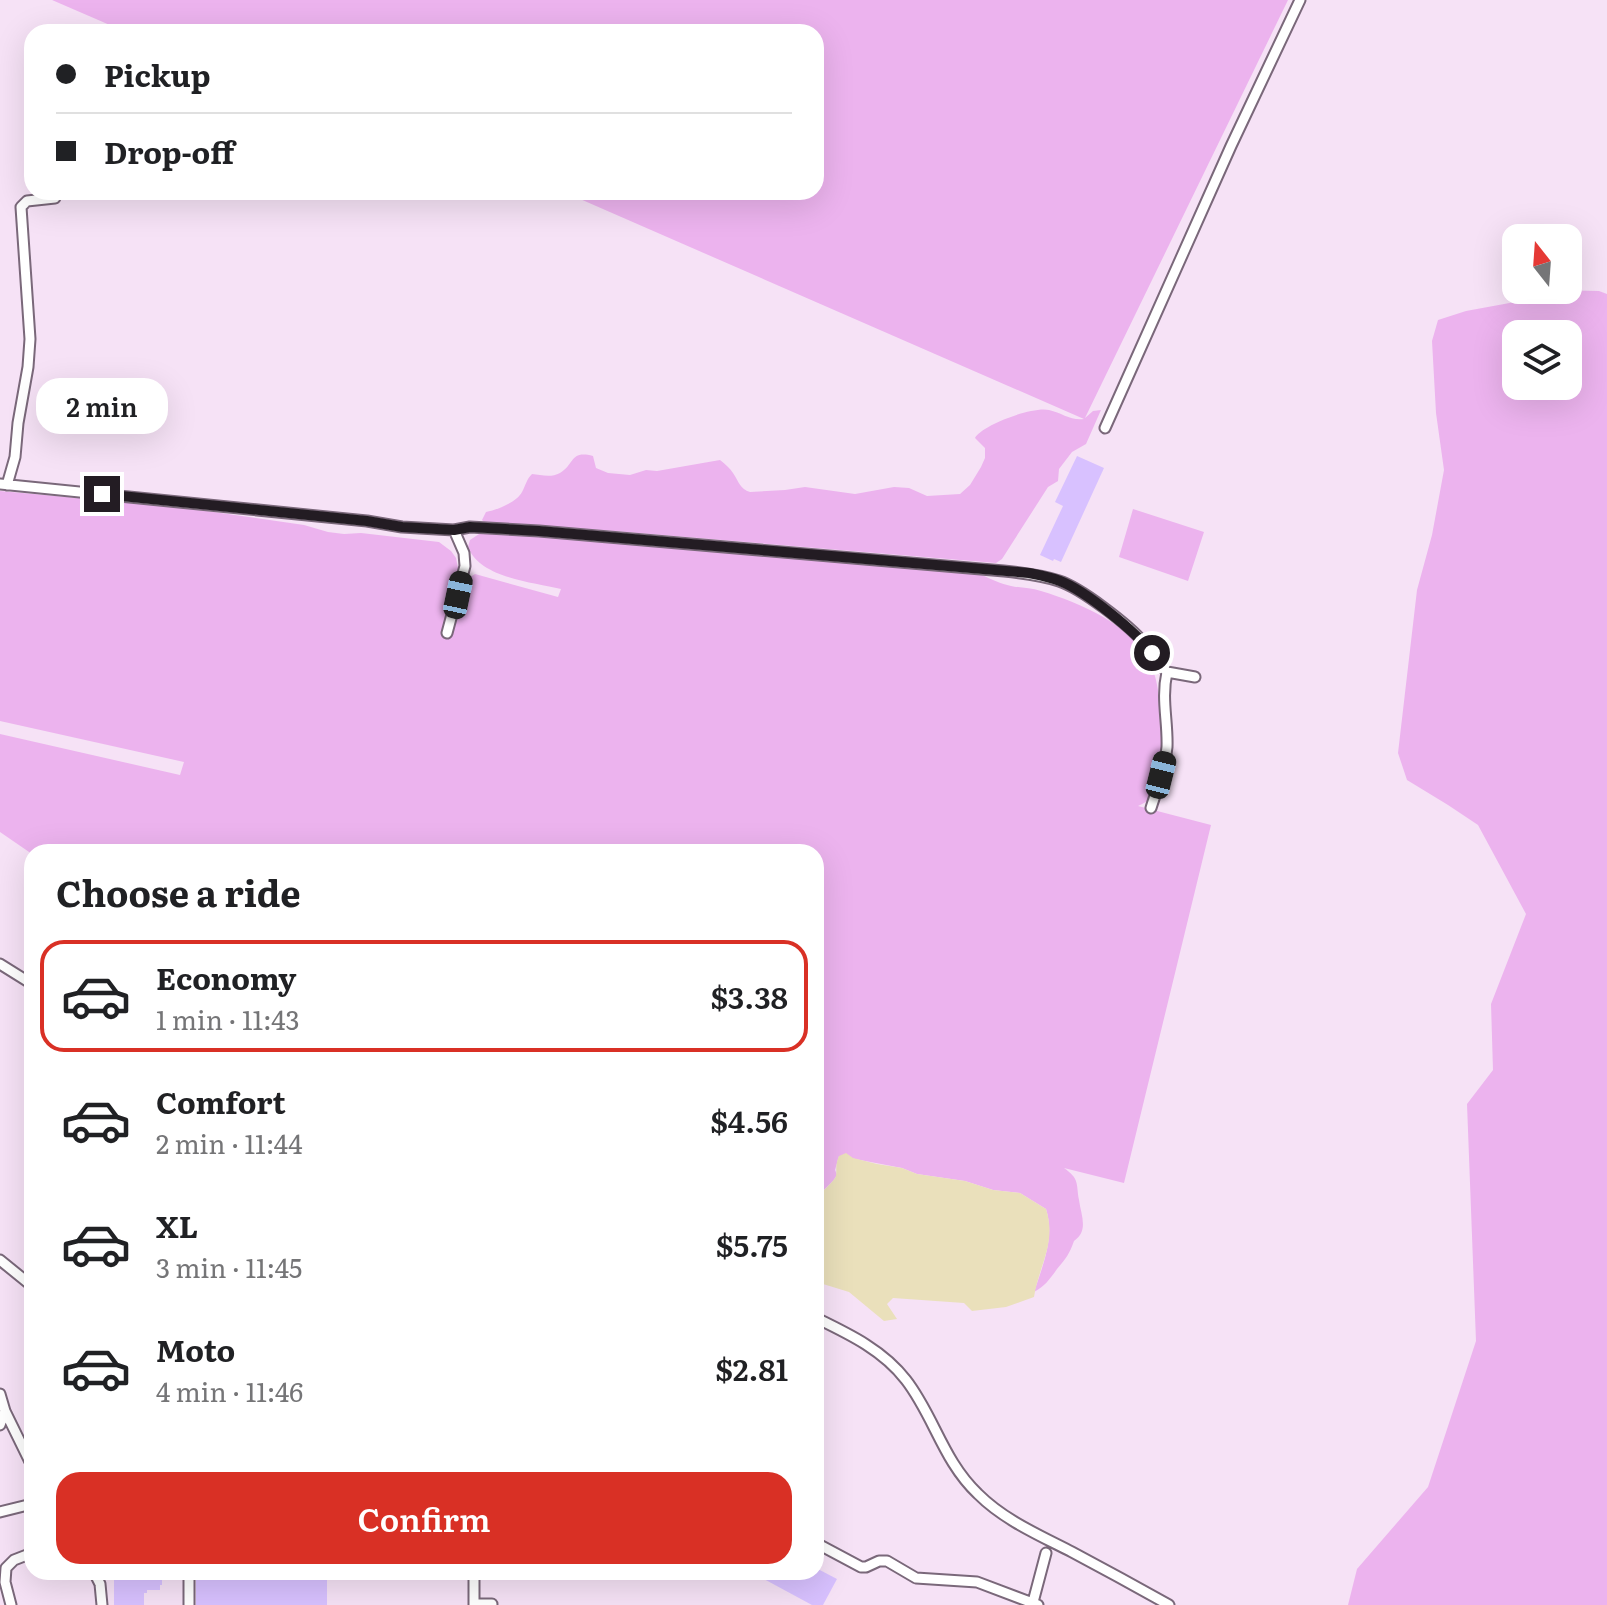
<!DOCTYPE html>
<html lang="en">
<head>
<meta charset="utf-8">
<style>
  :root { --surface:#fff; --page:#f6f6f6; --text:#202124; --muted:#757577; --line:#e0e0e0; --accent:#d93025 }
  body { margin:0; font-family:Literata,serif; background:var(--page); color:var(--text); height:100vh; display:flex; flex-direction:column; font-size:30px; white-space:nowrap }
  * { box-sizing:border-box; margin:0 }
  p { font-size:26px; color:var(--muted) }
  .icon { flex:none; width:44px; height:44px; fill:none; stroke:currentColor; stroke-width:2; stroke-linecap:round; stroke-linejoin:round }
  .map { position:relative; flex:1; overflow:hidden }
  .side { position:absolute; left:24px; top:844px; width:800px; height:736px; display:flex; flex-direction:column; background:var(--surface); border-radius:24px; box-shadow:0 8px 32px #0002 }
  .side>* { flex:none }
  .banner { position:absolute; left:24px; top:24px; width:800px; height:176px; border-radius:24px; box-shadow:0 8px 32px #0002; display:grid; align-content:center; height:176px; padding:0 32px; background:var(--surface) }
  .needle { width:52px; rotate:343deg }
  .tools { position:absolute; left:1502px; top:224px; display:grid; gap:16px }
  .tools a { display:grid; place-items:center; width:80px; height:80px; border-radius:16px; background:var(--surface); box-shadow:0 8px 32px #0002; font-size:40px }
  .end { position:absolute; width:36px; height:36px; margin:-18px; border:10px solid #231c23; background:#fff; box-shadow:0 0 0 4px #fff }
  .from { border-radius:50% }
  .bubble { position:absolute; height:56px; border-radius:24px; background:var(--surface); box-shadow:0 8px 32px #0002; font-size:26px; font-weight:600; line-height:56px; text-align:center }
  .car { position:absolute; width:24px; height:48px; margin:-24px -12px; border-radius:10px; box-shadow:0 0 6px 2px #0007; background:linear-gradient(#222 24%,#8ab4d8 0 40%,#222 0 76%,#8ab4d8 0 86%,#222 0) }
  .banner b { display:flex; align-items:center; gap:28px; height:76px; font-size:30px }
  .banner b+b { border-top:2px solid var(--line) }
  .banner i { width:20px; height:20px; background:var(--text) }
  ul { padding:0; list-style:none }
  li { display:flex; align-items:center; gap:24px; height:112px; margin:0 16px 12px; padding:0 16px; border:4px solid transparent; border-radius:24px }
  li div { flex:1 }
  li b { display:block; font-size:30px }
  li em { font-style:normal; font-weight:600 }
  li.on { border-color:var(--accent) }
  li>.icon { width:72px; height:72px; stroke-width:1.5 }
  h2 { padding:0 32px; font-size:36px; line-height:96px }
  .button { display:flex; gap:16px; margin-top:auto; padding:16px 32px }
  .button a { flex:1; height:92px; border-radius:24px; background:var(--accent); color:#fff; font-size:32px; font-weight:600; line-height:92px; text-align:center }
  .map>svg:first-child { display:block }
  .green { fill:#ecb3ee; fill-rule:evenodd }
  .sand { fill:#eae0bb }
  .building { fill:#d8c1ff }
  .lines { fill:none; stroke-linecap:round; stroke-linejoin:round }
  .service-casing { stroke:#7a687a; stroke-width:13 }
  .service { stroke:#fff; stroke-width:9 }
  .route { stroke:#231c23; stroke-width:10 }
</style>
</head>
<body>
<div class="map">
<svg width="1607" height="1605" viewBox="0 0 1607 1605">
  <rect width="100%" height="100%" fill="#f6e2f6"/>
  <path class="green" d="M52,0H1288L1085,418L1093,411L1101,410L1086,444L1072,452L1059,469L1058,481L1048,487L1002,559L996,563L614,531L484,522L482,520L486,512C497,510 517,502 522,492C526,485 526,480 532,474C541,475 551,478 560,473C575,464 570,450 593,456L596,468L608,473L630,475L646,470L657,471L720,460C725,464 730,468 733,473C739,482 740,489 750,492L785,490L805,487L855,494L894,487L909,488L927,496L960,494L970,485L981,467L985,458V448L975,438C982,425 1033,406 1049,410C1062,413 1071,421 1084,419L564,192H816V32H126Z
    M1554,290L1599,291L1607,294V1605H1348L1357,1569L1428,1487L1476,1341L1467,1104L1493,1070L1491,1004L1526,914L1478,825L1448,805L1407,780L1398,753L1417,590L1432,535L1444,470L1436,413L1432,341L1438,320L1466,311L1515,302ZM1516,334H1568V386H1516Z
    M0,491L179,507L304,525L328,532L344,534L361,533L439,542L451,551L456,558L458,568L455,591L445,622L455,625L468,586L467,579L475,574L558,597L561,589C532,582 480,578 468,547L470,540L479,534H516L982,575C991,579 1001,584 1011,586C1021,588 1031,588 1041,591C1080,603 1134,625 1151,665C1162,690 1160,722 1162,750C1161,762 1157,789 1150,798C1147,802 1142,804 1138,806L1211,825L1124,1183L1064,1168C1080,1179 1076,1184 1079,1200C1081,1215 1089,1231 1074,1241C1069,1255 1066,1258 1057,1269C1050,1279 1045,1286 1034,1292C1043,1265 1055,1237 1046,1209L1020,1193L993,1190L965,1181L917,1174L902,1168L839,1156L835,1170L837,1175L833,1181L816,1198V852H32V854L0,832V734L180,775L184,762L0,721Z
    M1133,509L1204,532L1188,581L1119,557Z"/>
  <path class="sand" d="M846,1153L853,1158L877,1164L902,1168L917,1174L965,1181L993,1190L1020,1193L1046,1209C1057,1243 1039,1265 1034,1297L1006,1307L972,1311L964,1303L893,1298L887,1304L897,1319L884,1321L849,1292L823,1284L818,1288L816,1285V1198C820,1193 834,1182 836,1176C837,1171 835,1165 839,1156Z"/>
  <path class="building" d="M1077,456L1104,468L1061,562L1054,559L1053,561L1040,555L1063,506L1055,502Z
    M816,1568L837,1579L823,1605H812L751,1572H816Z
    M114,1572H162V1585H160V1590H147V1593H144V1605H114Z
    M234,1572H327V1605H196V1576H234Z"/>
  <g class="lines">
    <g class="service-casing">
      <path id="service" d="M1105,428L1231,146L1300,0
        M0,484L367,521L402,527L454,530L470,527L539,531L1004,571C1023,573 1041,575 1059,581C1081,588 1129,625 1144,643C1152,652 1158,663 1167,672C1161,699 1168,721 1167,747C1165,768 1157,789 1151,808
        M7,485L15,457L18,423L28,367L30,339L21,207L27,201L55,198
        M447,633L465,566L464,553L454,530
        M1167,672L1195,677
        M0,964L32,984
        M0,1260L32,1286
        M816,1318C849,1334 883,1350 906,1380C934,1416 943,1461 978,1494C1004,1520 1039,1535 1072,1552C1104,1569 1137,1587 1169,1605
        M0,1394L5,1411
        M0,1425L5,1411L32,1466
        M0,1512L32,1504
        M816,1543L861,1567H866L879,1561H887L916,1578L977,1582L1038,1605
        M94,1572L100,1584L102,1605
        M189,1572V1605
        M474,1572V1605
        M1033,1602L1046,1553
        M474,1604H492
        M11,1605L5,1582L6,1568L14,1560L32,1553"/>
    </g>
    <use href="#service" class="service"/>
  </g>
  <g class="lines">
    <path class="route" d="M102,494L367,521L402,527L454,530L470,527L539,531L1029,573C1039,575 1050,577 1060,581C1086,591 1135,631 1152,653"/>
  </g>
</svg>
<div class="tools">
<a><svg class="needle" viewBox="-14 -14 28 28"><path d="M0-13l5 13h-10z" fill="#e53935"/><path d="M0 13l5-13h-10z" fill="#757577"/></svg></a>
<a><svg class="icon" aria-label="layers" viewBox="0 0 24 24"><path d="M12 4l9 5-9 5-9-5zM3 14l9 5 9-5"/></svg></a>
</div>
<i class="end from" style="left:1152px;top:653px"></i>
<i class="end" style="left:102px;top:494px"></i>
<div class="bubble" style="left:36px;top:378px;width:132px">2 min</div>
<i class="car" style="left:458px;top:595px;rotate:12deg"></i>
<i class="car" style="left:1161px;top:775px;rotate:14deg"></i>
<div class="banner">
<b><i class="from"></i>Pickup</b>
<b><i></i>Drop-off</b>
</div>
<section class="side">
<h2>Choose a ride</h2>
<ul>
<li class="on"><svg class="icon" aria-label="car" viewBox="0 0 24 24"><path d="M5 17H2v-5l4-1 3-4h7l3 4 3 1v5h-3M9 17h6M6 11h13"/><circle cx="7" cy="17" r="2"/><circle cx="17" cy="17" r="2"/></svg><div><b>Economy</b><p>1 min · 11:43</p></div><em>$3.38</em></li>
<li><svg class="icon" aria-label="car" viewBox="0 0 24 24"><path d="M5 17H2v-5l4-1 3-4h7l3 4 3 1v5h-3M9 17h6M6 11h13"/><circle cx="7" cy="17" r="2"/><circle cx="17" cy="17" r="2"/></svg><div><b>Comfort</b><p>2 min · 11:44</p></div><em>$4.56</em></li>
<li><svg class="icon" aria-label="car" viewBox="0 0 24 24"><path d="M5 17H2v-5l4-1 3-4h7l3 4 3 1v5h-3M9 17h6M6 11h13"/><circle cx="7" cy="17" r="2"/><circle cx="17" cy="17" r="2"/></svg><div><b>XL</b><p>3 min · 11:45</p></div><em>$5.75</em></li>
<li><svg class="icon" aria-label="car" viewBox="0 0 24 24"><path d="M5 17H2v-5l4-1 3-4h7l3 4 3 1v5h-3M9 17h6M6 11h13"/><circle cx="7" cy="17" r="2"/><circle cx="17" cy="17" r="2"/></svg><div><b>Moto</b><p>4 min · 11:46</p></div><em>$2.81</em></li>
</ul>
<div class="button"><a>Confirm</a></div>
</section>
</div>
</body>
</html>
